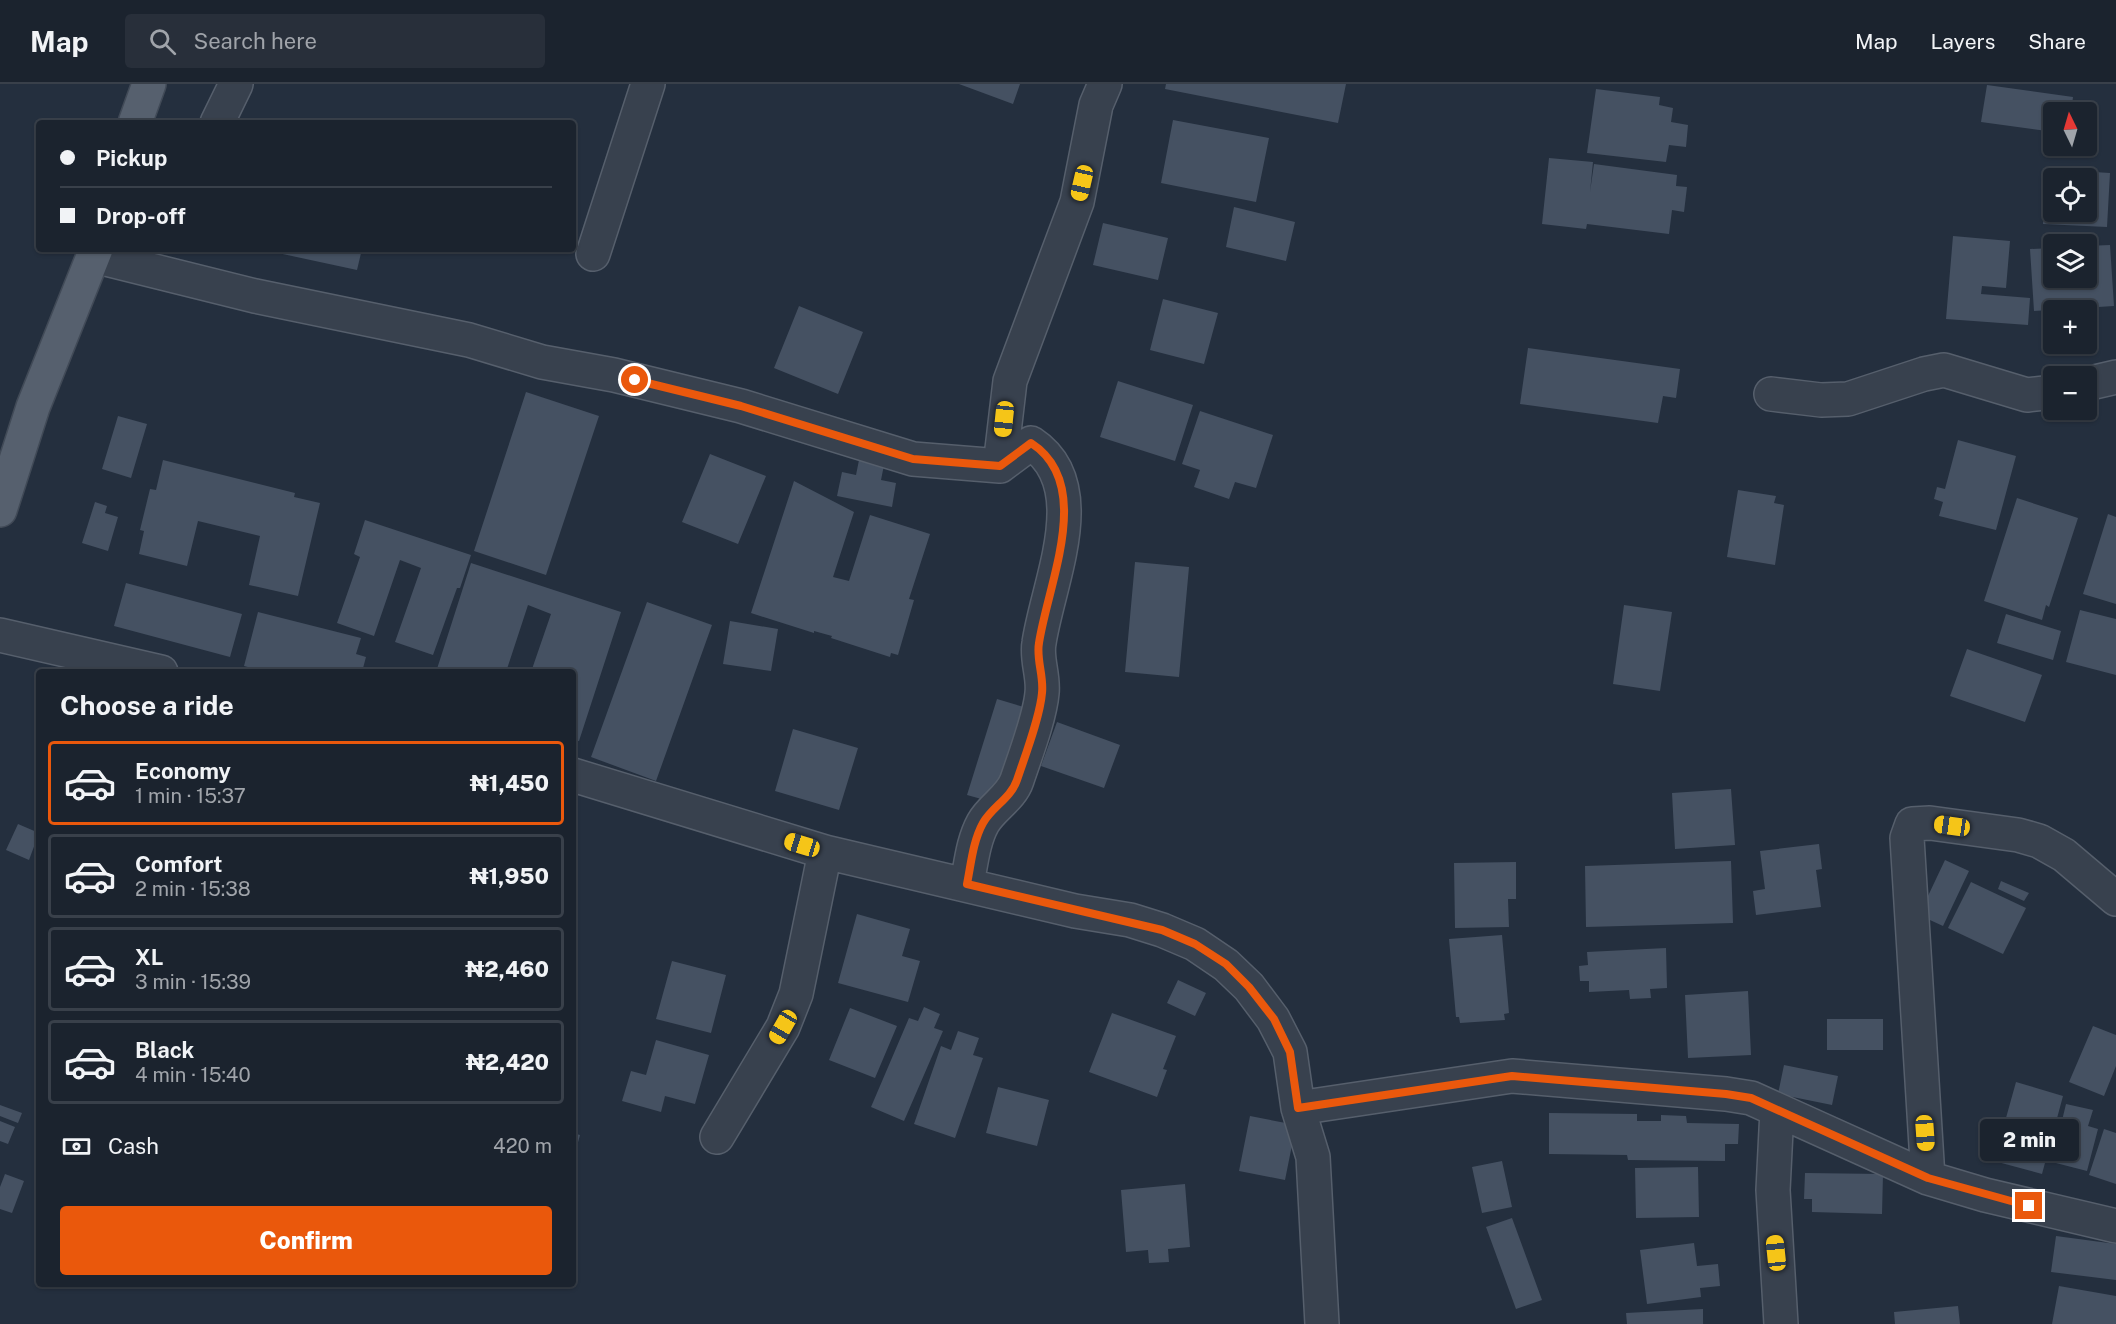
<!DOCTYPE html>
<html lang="en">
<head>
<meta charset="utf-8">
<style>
  :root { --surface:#1b232e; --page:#282f3a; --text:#f1f3f6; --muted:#a0a4aa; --line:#39404a; --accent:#ea580c }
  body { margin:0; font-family:"Public Sans",sans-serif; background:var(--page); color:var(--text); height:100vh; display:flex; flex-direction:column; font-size:22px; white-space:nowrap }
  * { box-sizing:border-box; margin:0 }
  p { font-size:20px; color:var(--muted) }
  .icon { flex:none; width:33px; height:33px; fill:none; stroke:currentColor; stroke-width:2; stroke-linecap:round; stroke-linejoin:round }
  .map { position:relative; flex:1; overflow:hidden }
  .side { position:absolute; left:36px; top:585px; width:540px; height:618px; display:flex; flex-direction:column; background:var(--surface); border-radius:6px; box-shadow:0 2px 4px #0004,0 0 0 2px var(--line) }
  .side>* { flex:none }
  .banner { position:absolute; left:36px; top:36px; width:540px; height:132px; border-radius:6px; box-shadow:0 2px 4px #0004,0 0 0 2px var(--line); display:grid; align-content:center; height:132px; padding:0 24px; background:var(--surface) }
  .needle { width:39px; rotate:355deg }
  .controls { position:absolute; left:2043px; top:18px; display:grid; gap:12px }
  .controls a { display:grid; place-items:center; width:54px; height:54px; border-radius:6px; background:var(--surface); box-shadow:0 2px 4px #0004,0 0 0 2px var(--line); font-size:30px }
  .end { position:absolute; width:27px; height:27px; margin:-14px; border:8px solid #ea580c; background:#fff; box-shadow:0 0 0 3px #fff }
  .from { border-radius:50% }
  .bubble { position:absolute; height:42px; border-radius:6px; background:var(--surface); box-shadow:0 2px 4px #0004,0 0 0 2px var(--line); font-size:20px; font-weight:800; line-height:42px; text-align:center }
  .car { position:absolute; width:18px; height:36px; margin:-18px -9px; border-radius:8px; box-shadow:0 0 4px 2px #0007; background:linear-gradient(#f5c518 24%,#345 0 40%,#f5c518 0 76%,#345 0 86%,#f5c518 0) }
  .banner b { display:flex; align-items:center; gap:21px; height:57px; font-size:22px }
  .banner b+b { border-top:2px solid var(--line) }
  .banner i { width:15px; height:15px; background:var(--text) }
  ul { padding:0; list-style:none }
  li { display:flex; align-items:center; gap:18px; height:84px; margin:0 12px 9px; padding:0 12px; border:3px solid var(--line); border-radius:6px }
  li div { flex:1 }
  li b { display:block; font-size:22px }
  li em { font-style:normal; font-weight:800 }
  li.active { border-color:var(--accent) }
  li>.icon { width:54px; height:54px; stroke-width:1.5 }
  h2 { padding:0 24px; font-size:27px; line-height:72px }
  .pay { display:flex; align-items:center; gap:15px; height:66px; padding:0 24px; font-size:22px }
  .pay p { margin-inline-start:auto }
  .action { display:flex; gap:12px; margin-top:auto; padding:12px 24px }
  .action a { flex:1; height:69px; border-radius:6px; background:var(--accent); color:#fff; font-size:24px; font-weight:800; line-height:69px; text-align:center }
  header { display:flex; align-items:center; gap:36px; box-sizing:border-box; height:84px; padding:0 30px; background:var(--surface); border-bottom:2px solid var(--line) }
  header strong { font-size:28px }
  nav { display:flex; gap:33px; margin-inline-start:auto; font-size:21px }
  .search { width:420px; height:54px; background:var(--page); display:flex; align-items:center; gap:15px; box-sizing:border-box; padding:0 21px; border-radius:6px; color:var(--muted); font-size:22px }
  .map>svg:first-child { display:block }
  .building { fill:#455162; fill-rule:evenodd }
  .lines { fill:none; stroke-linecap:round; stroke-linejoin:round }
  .minor-casing { stroke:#565f6c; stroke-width:36 }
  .major-casing { stroke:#414a57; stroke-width:36 }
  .minor { stroke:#38414e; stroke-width:33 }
  .major { stroke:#56606e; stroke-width:33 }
  .route { stroke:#ea580c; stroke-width:8 }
</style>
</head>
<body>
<header>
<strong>Map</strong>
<div class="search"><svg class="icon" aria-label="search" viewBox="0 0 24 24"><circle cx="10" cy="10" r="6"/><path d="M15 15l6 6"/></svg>Search here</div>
<nav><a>Map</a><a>Layers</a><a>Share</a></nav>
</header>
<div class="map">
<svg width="2116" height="1240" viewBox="0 0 2116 1240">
  <rect width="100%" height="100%" fill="#242f3e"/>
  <path class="building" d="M959,0H1020L1013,20Z
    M1166,0H1346L1338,39L1165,5Z
    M1987,1L2073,13L2071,28H2054V48L1981,38Z
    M1596,5L1660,13L1659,21L1673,24L1671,38L1688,41L1686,63L1669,61L1666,78L1587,69Z
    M1173,36L1269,54L1256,118L1161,99Z
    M1549,74L1593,78L1590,108L1594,80L1677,91L1676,102L1687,103L1684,128L1672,126L1669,150L1587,140L1586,145L1542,140Z
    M2047,85L2110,89L2107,143L2043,140ZM2054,94H2086V128H2054Z
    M1234,123L1295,138L1286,177L1226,163Z
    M1103,139L1168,154L1158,196L1093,181Z
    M1953,152L2010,157L2006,204L1982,202L1981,210L2030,214L2028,241L1946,235Z
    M2110,161L2114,222L2034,227L2030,165L2054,164V194H2086V162Z
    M279,165H362L357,186L278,169Z
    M1163,215L1218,229L1204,280L1150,266Z
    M799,222L863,248L838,310L774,284Z
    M1528,264L1680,285L1676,314L1663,312L1658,339L1520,320Z
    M1118,297L1193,321L1175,377L1100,353Z
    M526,308L599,332L546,491L474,467Z
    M1200,327L1273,351L1256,404L1235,398L1229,415L1194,403L1200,386L1182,380Z
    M118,332L147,340L131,394L102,385Z
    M1958,356L2016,372L1996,446L1939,432L1943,418L1934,415L1937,403L1945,405Z
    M710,370L766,392L738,460L682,438Z
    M163,376L295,409L294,413L320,419L298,512L249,501L260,452L198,437L187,482L139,470L144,447L140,446L150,405L156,406Z
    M859,376L884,381L881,396L896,399L892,423L837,412L842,388L856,391Z
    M794,397L854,428L833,493L849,497L870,431L930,450L909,515L914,516L898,571L891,569L890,573L831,554L832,552L814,547V549L751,529Z
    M1738,406L1776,412L1774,419L1784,421L1775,481L1727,473Z
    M2017,414L2078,434L2049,523L2046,521L2042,536L1984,517Z
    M95,418L107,422L105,429L118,433L108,467L82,459Z
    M2108,430L2116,433V520L2083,510Z
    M365,436L471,471L460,504H457L433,571L395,558L421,484L400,476L374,552L337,539L360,473L354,470Z
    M1135,478L1189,483L1179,593L1125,588Z
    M471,479L621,528L579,657L573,656V588H531L551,530L528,521L506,588H436Z
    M126,499L242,530L230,573L114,542Z
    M647,518L712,541L656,697L591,673Z
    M1624,521L1672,528L1660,607L1613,600Z
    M2080,526L2116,535V591L2066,578Z
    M258,528L361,554L356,570L366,573L362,588H266L244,582Z
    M2006,530L2061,547L2053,576L1997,559Z
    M730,537L778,545L771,587L723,580Z
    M1967,565L2042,591L2025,638L1950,612Z
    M997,615L1051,631L1003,721L967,711Z
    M1057,638L1120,661L1104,704L1041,682Z
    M793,645L858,664L839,726L775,707Z
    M1731,705L1735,761L1675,765L1672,709Z
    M18,740L39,749L29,776L6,766Z
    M1819,760L1822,785L1816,786L1821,823L1756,831L1753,807L1765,805L1760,767Z
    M1945,776L1969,787L1943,842L1919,831Z
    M1731,777L1733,839L1586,843L1585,782Z
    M1516,778V815H1508L1509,843L1455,844L1454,779Z
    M2001,797L2029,809L2024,817L1998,805Z
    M1971,798L2026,824L2003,870L1948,844Z
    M857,830L910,845L902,872L920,877L908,918L838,899Z
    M1502,851L1509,929L1504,930L1505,936L1460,939L1459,933H1456L1449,855Z
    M1666,864L1667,904L1650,905L1651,914L1630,915L1629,906L1589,908V897H1580L1579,882L1588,881L1587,868Z
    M672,877L726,891L711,949L656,935Z
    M1178,896L1206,909L1195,932L1167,919Z
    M1748,907L1751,971L1688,974L1685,911Z
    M924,923L940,930L934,944L943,947L904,1037L871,1023L909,934L918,937Z
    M850,924L897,942L875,994L829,976Z
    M1112,929L1176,952L1163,985L1167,986L1157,1013L1089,988Z
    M1827,935H1883V966H1827Z
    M2093,942L2116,951V982L2104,1012L2069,998Z
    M958,947L979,954L973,971L983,974L955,1054L914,1040L941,962L951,966Z
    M656,956L709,971L695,1020L665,1012L661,1028L622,1017L631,987L646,991Z
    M1784,981L1838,992L1832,1021L1778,1010Z
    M2016,998L2063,1012L2042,1090L1994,1077Z
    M998,1003L1049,1016L1037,1062L986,1049Z
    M2066,1020L2093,1026L2088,1042L2098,1045L2087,1087L2052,1078Z
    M0,1021L22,1029L18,1039L0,1032Z
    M1549,1029L1637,1030V1037H1661V1031L1686,1032L1687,1039L1739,1040L1738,1060H1725V1077L1628,1076L1627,1071L1549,1070Z
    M1250,1032L1296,1041L1285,1096L1239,1087Z
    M0,1037L15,1043L8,1060L0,1057Z
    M2104,1045L2116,1049V1100L2089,1091Z
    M573,1049L580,1051L574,1073H573Z
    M1502,1077L1512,1123L1482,1129L1472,1083Z
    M1698,1083L1699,1133L1636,1134L1635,1084Z
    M1805,1089L1883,1090L1882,1130L1812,1128V1115H1804Z
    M5,1090L24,1097L12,1129L0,1125V1103Z
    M1185,1100L1190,1163L1168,1165L1169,1178L1149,1179L1148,1166L1126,1168L1121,1106Z
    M1512,1134L1542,1216L1516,1225L1486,1143Z
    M2056,1152L2116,1160V1196L2051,1188Z
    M1694,1159L1697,1182L1718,1180L1720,1202L1700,1204L1701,1213L1647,1220L1640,1166Z
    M2059,1202L2116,1212V1240H2052Z
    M1958,1222L1960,1240H1895L1894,1228Z
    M1703,1225V1240H1627L1626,1229Z"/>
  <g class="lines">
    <g class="minor-casing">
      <path id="minor" d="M217,39L236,0
        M593,170L648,0
        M94,172L255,212L469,256L542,278L614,291L741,322L913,375L1000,382L1031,359C1095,401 1048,498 1039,559C1036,575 1044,592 1042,609C1040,633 1025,672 1017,696C1011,714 992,723 983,739C973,757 971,780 967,800
        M2086,300L2116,293
        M1771,310L1821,316L1848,315L1924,290L1944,286L2027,311L2054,308
        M1000,382L1010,297L1077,118L1096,21L1105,0
        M0,551L161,588
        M573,691L825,768L1075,827L1130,836L1162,846L1195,860L1226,881L1249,903L1273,935L1290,968L1298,1024L1313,1073L1322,1240
        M1298,1024L1512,992L1726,1010L1751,1014L1928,1094L1985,1111L2116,1142
        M1777,1026L1773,1106L1781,1240
        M717,1053L783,943L796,910L825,768
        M1928,1094L1907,754L1912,740L1930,739L2018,751L2039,757L2064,771L2116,815"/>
    </g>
    <g class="major-casing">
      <path id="major" d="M135,39L149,0
        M0,426L33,323L96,165"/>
    </g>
    <use href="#minor" class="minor"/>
    <use href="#major" class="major"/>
  </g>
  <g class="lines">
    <path class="route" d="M635,296L741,322L913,375L1000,382L1031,359C1095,400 1048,499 1039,559C1036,575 1044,592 1042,609C1040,633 1025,672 1017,696C1011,714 992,723 983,739C973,757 971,780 967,800L1162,846L1195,860L1226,880L1249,903L1274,935L1290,968L1298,1024L1512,992L1726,1010L1751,1014L1928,1094L2029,1122"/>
  </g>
</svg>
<div class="controls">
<a><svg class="needle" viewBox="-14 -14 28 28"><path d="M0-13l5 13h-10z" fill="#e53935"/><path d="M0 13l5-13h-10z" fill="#a0a4aa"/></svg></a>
<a><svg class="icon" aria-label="locate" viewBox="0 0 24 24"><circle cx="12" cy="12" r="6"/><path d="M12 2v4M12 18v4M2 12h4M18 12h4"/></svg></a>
<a><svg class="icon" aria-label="layers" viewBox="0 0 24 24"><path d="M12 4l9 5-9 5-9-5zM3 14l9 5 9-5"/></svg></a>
<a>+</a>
<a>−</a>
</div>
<i class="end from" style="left:635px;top:296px"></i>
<i class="end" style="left:2029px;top:1122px"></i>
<div class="bubble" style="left:1980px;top:1035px;width:99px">2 min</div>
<i class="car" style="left:1082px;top:99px;rotate:193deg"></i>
<i class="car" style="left:1004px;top:335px;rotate:186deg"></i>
<i class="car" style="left:1952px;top:742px;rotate:278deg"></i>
<i class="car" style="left:802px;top:761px;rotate:287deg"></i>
<i class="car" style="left:783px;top:943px;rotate:210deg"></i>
<i class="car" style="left:1925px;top:1049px;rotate:176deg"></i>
<i class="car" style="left:1776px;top:1169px;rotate:354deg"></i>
<div class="banner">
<b><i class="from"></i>Pickup</b>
<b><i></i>Drop-off</b>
</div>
<section class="side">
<h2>Choose a ride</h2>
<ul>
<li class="active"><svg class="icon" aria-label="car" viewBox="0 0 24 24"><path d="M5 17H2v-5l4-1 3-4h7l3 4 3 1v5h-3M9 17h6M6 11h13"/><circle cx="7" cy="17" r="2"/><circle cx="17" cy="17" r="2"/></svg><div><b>Economy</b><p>1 min · 15:37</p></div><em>₦1,450</em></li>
<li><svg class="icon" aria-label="car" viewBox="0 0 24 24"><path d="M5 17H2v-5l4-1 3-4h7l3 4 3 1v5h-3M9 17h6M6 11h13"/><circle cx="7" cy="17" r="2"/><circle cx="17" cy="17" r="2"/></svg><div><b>Comfort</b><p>2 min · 15:38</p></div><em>₦1,950</em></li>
<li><svg class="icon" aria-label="car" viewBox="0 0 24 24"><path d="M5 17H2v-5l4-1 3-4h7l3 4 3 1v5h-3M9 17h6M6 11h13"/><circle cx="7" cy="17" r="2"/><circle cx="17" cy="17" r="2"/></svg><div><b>XL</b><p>3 min · 15:39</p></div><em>₦2,460</em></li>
<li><svg class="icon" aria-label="car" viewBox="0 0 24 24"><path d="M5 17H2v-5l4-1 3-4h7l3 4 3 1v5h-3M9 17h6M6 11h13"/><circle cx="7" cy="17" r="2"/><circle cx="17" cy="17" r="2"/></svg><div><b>Black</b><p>4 min · 15:40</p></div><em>₦2,420</em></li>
</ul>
<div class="pay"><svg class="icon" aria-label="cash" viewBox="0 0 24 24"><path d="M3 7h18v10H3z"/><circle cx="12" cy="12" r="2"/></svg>Cash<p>420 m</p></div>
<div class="action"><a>Confirm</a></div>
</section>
</div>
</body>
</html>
